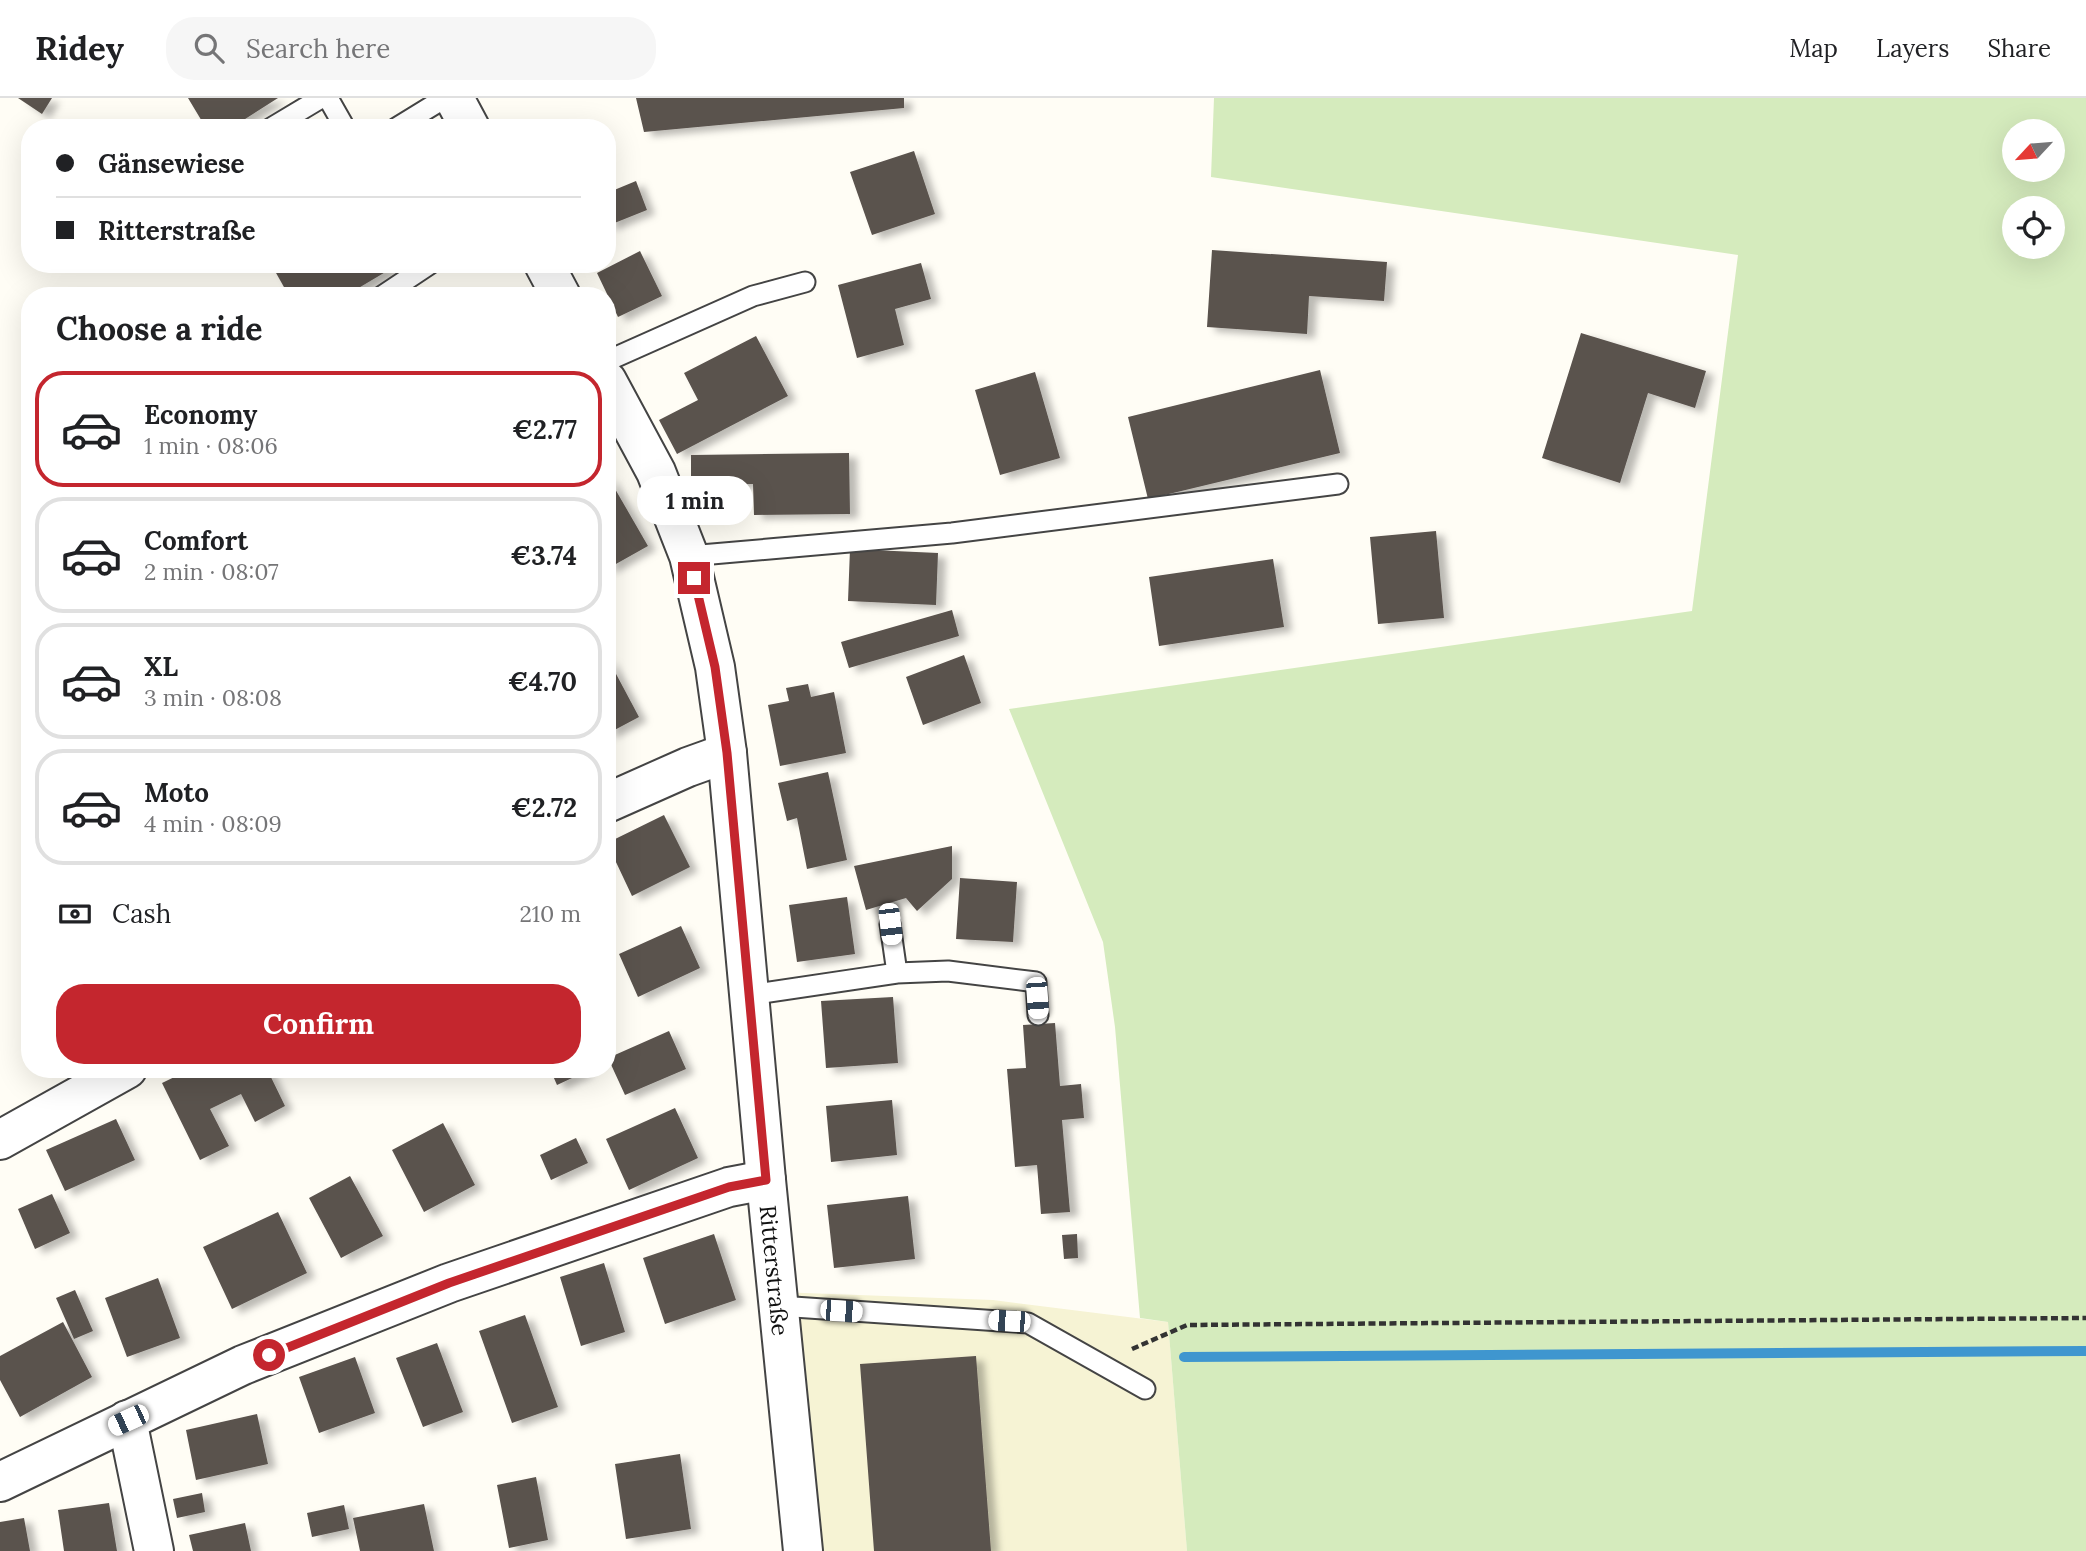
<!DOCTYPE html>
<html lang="en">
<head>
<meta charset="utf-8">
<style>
  :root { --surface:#fff; --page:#f6f6f6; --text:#202124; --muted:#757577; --line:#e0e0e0; --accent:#c4262e }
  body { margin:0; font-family:Lora,serif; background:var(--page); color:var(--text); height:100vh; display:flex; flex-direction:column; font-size:26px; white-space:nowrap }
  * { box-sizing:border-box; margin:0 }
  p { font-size:23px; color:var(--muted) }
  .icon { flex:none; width:38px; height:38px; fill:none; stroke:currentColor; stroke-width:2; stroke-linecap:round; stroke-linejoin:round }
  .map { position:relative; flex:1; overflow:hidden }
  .drawer { position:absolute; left:21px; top:189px; width:595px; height:791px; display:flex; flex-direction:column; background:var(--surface); border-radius:28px; box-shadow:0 7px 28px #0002 }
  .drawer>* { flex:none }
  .banner { position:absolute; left:21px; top:21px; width:595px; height:154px; border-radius:28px; box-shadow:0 7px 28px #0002; display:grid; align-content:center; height:154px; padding:0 35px; background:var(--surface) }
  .needle { width:46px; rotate:244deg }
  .fabs { position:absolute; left:2002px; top:21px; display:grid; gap:14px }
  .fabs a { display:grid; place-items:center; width:63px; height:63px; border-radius:50%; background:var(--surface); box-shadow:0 7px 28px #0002; font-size:35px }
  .end { position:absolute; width:32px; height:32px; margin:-16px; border:9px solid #c4262e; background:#fff; box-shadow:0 0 0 4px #fff }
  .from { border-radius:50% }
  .bubble { position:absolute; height:49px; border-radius:24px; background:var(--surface); box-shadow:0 7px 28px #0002; font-size:23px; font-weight:700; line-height:49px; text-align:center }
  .car { position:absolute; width:21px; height:42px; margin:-21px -10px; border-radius:9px; box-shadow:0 0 5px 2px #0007; background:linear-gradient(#fff 24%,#345 0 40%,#fff 0 76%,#345 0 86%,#fff 0) }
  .banner b { display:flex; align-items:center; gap:24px; height:66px; font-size:26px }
  .banner b+b { border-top:2px solid var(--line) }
  .banner i { width:18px; height:18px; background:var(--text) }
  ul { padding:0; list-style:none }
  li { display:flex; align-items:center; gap:21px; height:116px; margin:0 14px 10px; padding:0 21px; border:4px solid var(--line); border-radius:28px }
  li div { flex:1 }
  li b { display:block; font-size:26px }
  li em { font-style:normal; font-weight:700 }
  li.active { border-color:var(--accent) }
  li>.icon { width:63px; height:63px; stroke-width:1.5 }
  h2 { padding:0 35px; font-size:32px; line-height:84px }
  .pay { display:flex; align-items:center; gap:18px; height:77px; padding:0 35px; font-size:26px }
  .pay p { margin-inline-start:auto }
  .primary-button { display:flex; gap:14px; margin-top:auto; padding:14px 35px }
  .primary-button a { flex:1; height:80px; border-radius:28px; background:var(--accent); color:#fff; font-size:28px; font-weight:700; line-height:80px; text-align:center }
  header { display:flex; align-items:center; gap:42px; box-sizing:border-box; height:98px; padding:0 35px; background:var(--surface); border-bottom:2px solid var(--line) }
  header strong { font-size:33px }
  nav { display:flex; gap:38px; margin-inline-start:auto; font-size:24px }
  .search { width:490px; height:63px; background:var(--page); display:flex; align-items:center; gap:18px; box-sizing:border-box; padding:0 24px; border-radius:28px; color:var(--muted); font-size:26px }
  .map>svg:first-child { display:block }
  .farmland { fill:#f6f3d4 }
  .green { fill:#d5ebbd; fill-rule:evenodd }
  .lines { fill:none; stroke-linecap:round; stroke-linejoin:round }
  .stream { stroke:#3f96cf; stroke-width:10 }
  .building { fill:#5a524d; filter:url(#shadow) }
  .service-casing { stroke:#444; stroke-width:23 }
  .minor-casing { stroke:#444; stroke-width:42 }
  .path { stroke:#333; stroke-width:4.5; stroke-dasharray:7 3.5; stroke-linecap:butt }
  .service { stroke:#fff; stroke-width:19 }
  .minor { stroke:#fff; stroke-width:38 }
  .route { stroke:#c4262e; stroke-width:9 }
  .labels { text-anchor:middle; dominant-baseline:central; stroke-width:7; stroke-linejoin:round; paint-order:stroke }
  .street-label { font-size:23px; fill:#111; stroke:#fff }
</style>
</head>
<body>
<header>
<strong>Ridey</strong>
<div class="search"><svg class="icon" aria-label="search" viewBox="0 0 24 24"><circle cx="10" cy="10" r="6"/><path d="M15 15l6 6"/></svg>Search here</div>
<nav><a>Map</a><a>Layers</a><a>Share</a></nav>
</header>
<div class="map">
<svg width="2086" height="1453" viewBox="0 0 2086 1453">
  <defs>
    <filter id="shadow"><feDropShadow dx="8" dy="4.5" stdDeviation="3.5" flood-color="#0004"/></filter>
  </defs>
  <rect width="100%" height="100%" fill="#fffdf5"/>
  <path class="farmland" d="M778,1194L993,1202L1168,1224L1187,1453H803Z"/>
  <path class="green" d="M1214,0H2086V1453H1187L1168,1224L1140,1220L1115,929L1103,844L1009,611L1692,513L1738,157L1211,79ZM2053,33V72H2014V33ZM2014,110H2053V149H2014Z"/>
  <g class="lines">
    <path class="stream" d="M1184,1259L2086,1253"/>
  </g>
  <path class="building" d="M18,0H52L42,16Z
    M188,0H278L231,30H206Z
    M636,0H904V10L644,34Z
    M914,53L935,116L872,137L850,74Z
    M636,83L647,112L607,128V95Z
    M1212,152L1387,164L1384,203L1309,198L1307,236L1207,229Z
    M640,153L662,198L618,219L597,175Z
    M921,165L931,201L895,211L904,247L857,260L838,187Z
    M271,166H399L345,198H289Z
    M1581,235L1706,273L1695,310L1648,295L1620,385L1542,360Z
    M756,238L788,298L677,356L659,322L698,302L684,275Z
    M1320,272L1340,355L1148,401L1128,319Z
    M1035,274L1060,360L1000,377L975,292Z
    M849,355L850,416L754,417L753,386H691V357Z
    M607,377L648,448L607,471Z
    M1436,433L1444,520L1378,526L1370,439Z
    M850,451L938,455L936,507L848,503Z
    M1273,461L1284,529L1159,548L1149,479Z
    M952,512L959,538L849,570L841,544Z
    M964,557L981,605L923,627L906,579Z
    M607,559L639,619L607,636Z
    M808,586L811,599L834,594L846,655L780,668L768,607L789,603L786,590Z
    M828,674L847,762L807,771L797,720L787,723L778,685Z
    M664,717L690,769L632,798L607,745Z
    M952,748V781L917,813L906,800L866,812L854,768Z
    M960,780L1017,784L1013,844L956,841Z
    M847,799L855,856L797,864L789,807Z
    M681,828L700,870L638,899L619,856Z
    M893,899L898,965L826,970L821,903Z
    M1055,925L1060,988L1081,986L1084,1020L1062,1022L1070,1114L1041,1116L1037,1067L1015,1069L1007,971L1026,970L1023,927Z
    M669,933L686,971L625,997L608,960Z
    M191,971H267L285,1008L255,1024L241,996L210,1011L229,1048L200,1062L162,985Z
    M550,971H584L585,974L557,987Z
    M892,1002L897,1057L831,1064L826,1008Z
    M675,1010L698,1060L629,1092L606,1041Z
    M116,1021L135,1062L65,1093L46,1052Z
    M443,1025L475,1087L424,1114L392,1052Z
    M576,1040L588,1065L551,1082L540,1057Z
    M350,1078L383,1138L341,1160L309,1100Z
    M52,1096L70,1135L35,1151L18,1111Z
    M908,1098L915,1161L834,1170L827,1107Z
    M278,1114L307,1175L232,1211L203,1149Z
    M714,1136L736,1202L665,1226L643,1160Z
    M1077,1136L1078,1160L1064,1161L1062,1137Z
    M604,1165L625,1234L581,1248L560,1179Z
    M158,1180L180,1240L127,1259L105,1200Z
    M75,1192L93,1233L74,1241L56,1200Z
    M525,1217L558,1309L512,1325L479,1233Z
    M63,1224L92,1279L20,1319L0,1282V1258Z
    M437,1245L463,1314L423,1329L396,1260Z
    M976,1258L991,1453H874L860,1266Z
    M355,1259L375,1315L319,1335L299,1279Z
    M257,1316L268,1366L196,1382L186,1332Z
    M680,1356L691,1431L626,1441L615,1366Z
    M536,1379L548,1442L509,1450L497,1387Z
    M202,1395L205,1414L177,1420L173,1401Z
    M109,1405L117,1453H64L58,1412Z
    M424,1406L434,1453H360L353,1420Z
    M344,1407L349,1431L312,1439L307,1415Z
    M24,1420L30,1453H0V1424Z
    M245,1425L251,1453H193L189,1437Z"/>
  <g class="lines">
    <g class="service-casing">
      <path id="service" d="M328,0L345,30
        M271,30L321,0
        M396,30L445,0
        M382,198L430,166
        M607,263L753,198L805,184
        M689,458L952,435L1338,386
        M890,826L897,875
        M749,897L897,875L948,873L1036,884L1038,917
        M779,1208L1028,1225L1145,1291"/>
    </g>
    <g class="minor-casing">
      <g id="minor">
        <path d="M454,0L470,30"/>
        <path d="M544,166L561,198"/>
        <path id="s1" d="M607,283L656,374L689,458L715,569L727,655L766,1082L803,1453"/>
        <path d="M607,705L688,669L727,655"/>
        <path d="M0,1042L127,971"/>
        <path d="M127,1322L154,1453"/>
        <path d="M0,1384L243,1267L449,1185L729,1089L766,1082"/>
      </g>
    </g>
    <path class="path" d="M1132,1251L1187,1227L2086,1220"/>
    <use href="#service" class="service"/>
    <use href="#minor" class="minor"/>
  </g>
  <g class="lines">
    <path class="route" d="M269,1257L449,1185L729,1089L766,1082L727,655L715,569L694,480"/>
  </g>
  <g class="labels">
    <g class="street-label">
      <text stroke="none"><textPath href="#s1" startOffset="914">Ritterstraße</textPath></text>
    </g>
  </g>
</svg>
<div class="fabs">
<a><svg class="needle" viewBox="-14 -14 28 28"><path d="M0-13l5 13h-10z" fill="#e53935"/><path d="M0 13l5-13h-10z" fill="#757577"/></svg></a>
<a><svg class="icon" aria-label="locate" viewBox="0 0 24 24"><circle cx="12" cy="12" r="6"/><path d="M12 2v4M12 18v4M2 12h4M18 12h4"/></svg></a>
</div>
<i class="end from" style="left:269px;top:1257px"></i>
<i class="end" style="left:694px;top:480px"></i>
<div class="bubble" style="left:637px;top:378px;width:116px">1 min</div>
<i class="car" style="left:890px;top:826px;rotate:173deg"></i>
<i class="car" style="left:1037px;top:900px;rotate:176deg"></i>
<i class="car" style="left:841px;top:1213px;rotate:94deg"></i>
<i class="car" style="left:1009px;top:1223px;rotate:273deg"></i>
<i class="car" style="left:128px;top:1322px;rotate:245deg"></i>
<div class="banner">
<b><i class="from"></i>Gänsewiese</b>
<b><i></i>Ritterstraße</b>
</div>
<section class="drawer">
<h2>Choose a ride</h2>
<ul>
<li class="active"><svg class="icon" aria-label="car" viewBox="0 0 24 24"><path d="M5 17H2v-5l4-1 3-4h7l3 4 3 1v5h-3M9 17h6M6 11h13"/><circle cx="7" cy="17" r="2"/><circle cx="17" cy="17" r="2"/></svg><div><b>Economy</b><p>1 min · 08:06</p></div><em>€2.77</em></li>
<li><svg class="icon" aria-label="car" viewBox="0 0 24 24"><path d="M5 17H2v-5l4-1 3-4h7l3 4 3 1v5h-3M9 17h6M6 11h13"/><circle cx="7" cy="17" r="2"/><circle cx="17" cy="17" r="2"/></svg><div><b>Comfort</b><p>2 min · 08:07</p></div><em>€3.74</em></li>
<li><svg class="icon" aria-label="car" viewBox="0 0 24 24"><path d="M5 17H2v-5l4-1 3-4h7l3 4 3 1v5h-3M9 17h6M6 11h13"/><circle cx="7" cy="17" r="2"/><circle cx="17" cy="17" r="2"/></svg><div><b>XL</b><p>3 min · 08:08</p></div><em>€4.70</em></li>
<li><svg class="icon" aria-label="car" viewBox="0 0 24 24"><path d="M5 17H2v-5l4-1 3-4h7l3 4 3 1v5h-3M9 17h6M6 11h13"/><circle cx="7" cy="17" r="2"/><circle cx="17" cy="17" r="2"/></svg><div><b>Moto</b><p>4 min · 08:09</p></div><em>€2.72</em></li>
</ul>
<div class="pay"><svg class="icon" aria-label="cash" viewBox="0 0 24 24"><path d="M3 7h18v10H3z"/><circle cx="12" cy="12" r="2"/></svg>Cash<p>210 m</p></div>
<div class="primary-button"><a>Confirm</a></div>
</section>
</div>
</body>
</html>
